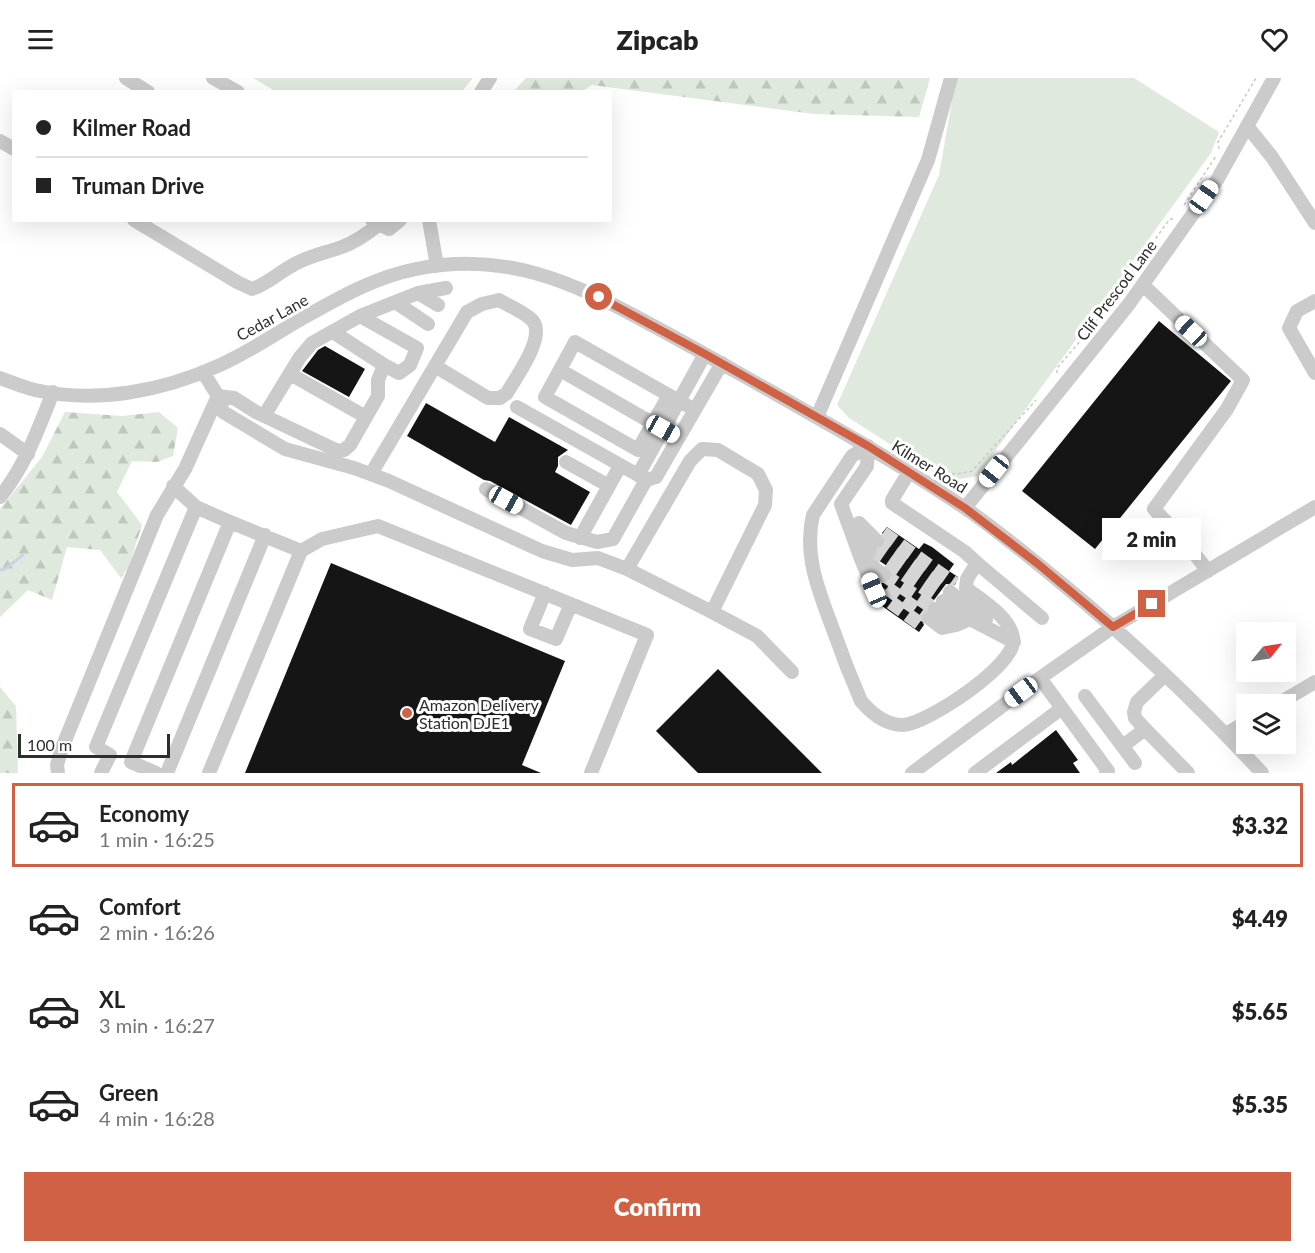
<!DOCTYPE html>
<html lang="en">
<head>
<meta charset="utf-8">
<style>
  :root { --surface:#fff; --page:#f2f2f2; --text:#222; --muted:#767676; --line:#e0e0e0; --accent:#d06144 }
  body { margin:0; font-family:Lato,sans-serif; background:var(--page); color:var(--text); height:100vh; display:flex; flex-direction:column; font-size:22px; white-space:nowrap }
  * { box-sizing:border-box; margin:0 }
  p { font-size:20px; color:var(--muted) }
  .icon { flex:none; width:33px; height:33px; fill:none; stroke:currentColor; stroke-width:2; stroke-linecap:round; stroke-linejoin:round }
  .map { position:relative; height:695px; overflow:hidden }
  .details { display:flex; flex-direction:column; background:var(--surface); flex:1 }
  .details>* { flex:none }
  .banner { position:absolute; left:12px; top:12px; width:600px; height:132px; border-radius:0px; box-shadow:0 6px 24px #0002; display:grid; align-content:center; height:132px; padding:0 24px; background:var(--surface) }
  .needle { width:39px; rotate:60deg }
  .fabs { position:absolute; left:1236px; top:544px; display:grid; gap:12px }
  .fabs a { display:grid; place-items:center; width:60px; height:60px; border-radius:0px; background:var(--surface); box-shadow:0 6px 24px #0002; font-size:30px }
  .scale { position:absolute; left:18px; bottom:15px; width:152px; box-sizing:border-box; padding-left:6px; border:3px solid #2e2e2e; border-top:0; font-size:16px; line-height:21px; white-space:nowrap; color:#2e2e2e; -webkit-text-stroke:4px #fff; paint-order:stroke }
  .end { position:absolute; width:27px; height:27px; margin:-14px; border:8px solid #d06144; background:#fff; box-shadow:0 0 0 3px #fff }
  .from { border-radius:50% }
  .bubble { position:absolute; height:42px; border-radius:0px; background:var(--surface); box-shadow:0 6px 24px #0002; font-size:20px; font-weight:800; line-height:42px; text-align:center }
  .car { position:absolute; width:18px; height:36px; margin:-18px -9px; border-radius:8px; box-shadow:0 0 4px 2px #0007; background:linear-gradient(#fff 24%,#345 0 40%,#fff 0 76%,#345 0 86%,#fff 0) }
  .banner b { display:flex; align-items:center; gap:21px; height:57px; font-size:22px }
  .banner b+b { border-top:2px solid var(--line) }
  .banner i { width:15px; height:15px; background:var(--text) }
  ul { padding:10px 0 0; list-style:none }
  li { display:flex; align-items:center; gap:18px; height:84px; margin:0 12px 9px; padding:0 12px; border:3px solid transparent; border-radius:0px }
  li div { flex:1 }
  li b { display:block; font-size:22px }
  li em { font-style:normal; font-weight:800 }
  li.on { border-color:var(--accent) }
  li>.icon { width:54px; height:54px; stroke-width:1.5 }
  .button { display:flex; gap:12px; margin-top:auto; padding:12px 24px }
  .button a { flex:1; height:69px; border-radius:0px; background:var(--accent); color:#fff; font-size:24px; font-weight:800; line-height:69px; text-align:center }
  header { display:flex; justify-content:space-between; align-items:center; height:78px; padding:0 24px; background:var(--surface); font-size:27px; font-weight:800 }
  .map>svg:first-child { display:block }
  .green { fill:#e0e9dd }
  .forest { fill:url(#forest-firs) }
  .lines { fill:none; stroke-linecap:round; stroke-linejoin:round }
  .stream { stroke:#cbd4e7; stroke-width:3 }
  .building { fill:#151515 }
  .minor-tunnel { stroke:#d5d5d5; stroke-width:14; stroke-dasharray:14 7; stroke-linecap:butt }
  .path { stroke:#c8c8c8; stroke-width:1.5; stroke-dasharray:3 3; stroke-linecap:butt }
  .minor { stroke:#cbcbcb; stroke-width:14 }
  .route { stroke:#d06144; stroke-width:8 }
  .poi-dot { fill:#d06144; stroke:#fff; stroke-width:2 }
  .labels { text-anchor:middle; dominant-baseline:central; stroke-width:6; stroke-linejoin:round; paint-order:stroke }
  .street-label { font-size:16px; fill:#2e2e2e; stroke:#fff }
  .poi-label { font-size:16px; fill:#2e2e2e; stroke:#fff; text-anchor:start }
</style>
</head>
<body>
<header><svg class="icon" aria-label="menu" viewBox="0 0 24 24"><path d="M4 6h16M4 12h16M4 18h16"/></svg>Zipcab<svg class="icon" aria-label="heart" viewBox="0 0 24 24"><path d="M12 20l-8-8c-3-5 5-10 8-4 3-6 11-1 8 4z"/></svg></header>
<div class="map">
<svg width="1315" height="695" viewBox="0 0 1315 695">
  <defs>
    <pattern id="forest-firs" width="22" height="20" patternUnits="userSpaceOnUse" patternTransform="scale(1.5)"><rect width="22" height="20" fill="#e0e9dd"/><path d="M5 1l3.5 6h-7zM16 11l3.5 6h-7z" fill="#c0c8be"/></pattern>
  </defs>
  <rect width="100%" height="100%" fill="#fff"/>
  <path class="green" d="M253,0H473L462,13L277,14Z
    M956,0H1134L1219,54L1211,75L977,398L948,403L849,340L837,327L939,97Z"/>
  <path class="forest" d="M526,0H930L919,39L814,36L592,7L582,13H514Z
    M65,334L122,338L159,334L178,350L173,378L157,384L132,383L117,414L142,447L129,488L121,500L100,472L67,469L52,522L28,512L0,539V431L42,379Z
    M0,609L16,628L18,695H0Z"/>
  <g class="lines">
    <path class="stream" d="M0,492L5,491L23,477"/>
  </g>
  <path class="building" d="M1159,243L1231,303L1095,471L1022,413Z
    M325,268L365,291L349,319L302,293L318,272Z
    M426,325L495,364L509,339L568,372L558,379V388L555,394L590,414L571,447L490,403L484,402L407,358Z
    M887,449L919,471L924,465L932,469L954,486L949,493L958,499L955,507L946,506L934,522L928,526L926,532L920,538L924,547L919,554L872,521L881,518L883,513L881,505H888L893,498L890,490L875,480L879,472L885,466V460L882,455Z
    M331,485L565,583L522,687L541,695H245Z
    M718,591L822,695H698L656,653Z
    M1056,652L1078,682L1073,685L1080,695H996L1011,684L1012,687Z"/>
  <g class="lines">
    <path class="minor-tunnel" d="M883,455L955,506
      M877,463L950,514
      M870,473L943,523
      M884,497L935,531
      M887,510L929,540
      M874,512L923,548"/>
    <path class="path" d="M1219,71L1218,64L1256,0
      M1184,127L1216,78
      M1057,295V290L1089,253L1169,142L1174,140
      M946,395L957,396L972,393L1036,322"/>
    <path class="minor" d="M126,0L148,14
      M213,0L238,14
      M481,14L490,0
      M1247,48L1272,79L1315,145
      M0,63L14,71
      M134,142L237,204L252,211C269,205 278,195 293,187C308,178 325,175 342,169C355,164 367,156 378,147
      M372,142L389,151L400,142
      M429,142L437,188
      M1143,207L1243,302L1227,331L1154,431L1186,465L1208,493
      M418,215L438,227
      M1315,223L1297,233L1289,250L1315,295
      M395,224L428,246
      M360,238L418,215L446,210
      M333,254L384,287
      M705,276L638,397L646,402L656,399L722,285
      M560,292L661,350
      M203,294L218,318L223,334L285,371L354,390L389,403L542,473L572,482L598,480L627,491L690,383L702,371L718,372L758,396L766,412L765,427L712,534L627,491
      M290,296L366,339
      M0,300C11,304 23,309 35,312C97,326 163,313 220,287C249,274 275,256 303,240C339,220 375,199 416,191C504,173 571,203 646,244C678,261 710,279 742,297C816,339 891,380 962,428C996,451 1028,478 1060,504C1132,563 1199,627 1262,695
      M669,317L638,372L545,319L575,264L695,332
      M218,318L234,320L256,334L338,373L344,372L350,367L378,318V302L384,287L399,295L410,287L417,270L360,238L312,265L300,279L264,338
      M517,329L638,397
      M817,339L928,82L951,0
      M0,356L28,376
      M868,368L852,378L813,437C803,478 820,516 834,554C842,577 851,600 861,623C872,636 885,647 903,647C927,646 1020,585 1013,559C1008,537 982,523 966,510L967,501L977,485L965,474L892,425V422L909,394
      M566,384L609,408
      M371,396L467,234L482,226L499,222C509,228 524,234 532,242C547,258 516,299 507,315L500,320H488L435,288
      M173,408L196,429L230,444
      M486,411L566,455L597,464L613,461L646,402
      M0,419C25,388 38,352 53,314
      M841,426L861,481L884,497
      M841,426L867,388L868,368
      M965,430L1129,226L1217,102L1274,0
      M859,445L877,463
      M857,451L870,473
      M580,460L620,388
      M861,481L874,512
      M977,485L1042,540
      M950,514L986,542
      M545,515L530,551L556,561L571,526
      M943,523L970,541L1014,564
      M935,531L956,547L970,541
      M712,534L757,558L792,594
      M929,540L942,550L956,547
      M1165,597L1137,624L1134,634L1135,640L1145,651L1188,695
      M1040,600L1108,693L1106,695
      M1085,618L1135,685
      M1276,627L1315,604
      M1226,656L1246,644
      M1123,668L1145,651
      M58,695L57,687L62,670L157,437L185,391L218,318
      M101,695L110,677L96,669L196,429
      M156,695L131,684L230,444L301,473L322,461L378,448L647,557L591,695
      M167,695L265,457
      M209,695L301,473
      M912,695L1040,600L1113,549L1315,429
      M975,695L1062,630"/>
  </g>
  <g class="lines">
    <path class="route" d="M599,219L705,276L868,368L965,430L1038,486L1113,549L1152,526"/>
  </g>
  <circle class="poi-dot" cx="407" cy="635" r="6"/>
  <g class="labels">
    <g class="street-label">
      <text transform="translate(1116 212) rotate(-53)">Clif Prescod Lane</text>
      <text transform="translate(272 239) rotate(-29)">Cedar Lane</text>
      <text transform="translate(930 388) rotate(32)">Kilmer Road</text>
    </g>
    <g class="poi-label">
      <text x="419" y="626">Amazon Delivery<tspan x="419" dy="18">Station DJE1</tspan></text>
    </g>
  </g>
</svg>
<div class="fabs">
<a><svg class="needle" viewBox="-14 -14 28 28"><path d="M0-13l5 13h-10z" fill="#e53935"/><path d="M0 13l5-13h-10z" fill="#767676"/></svg></a>
<a><svg class="icon" aria-label="layers" viewBox="0 0 24 24"><path d="M12 4l9 5-9 5-9-5zM3 14l9 5 9-5"/></svg></a>
</div>
<div class="scale">100 m</div>
<i class="end from" style="left:599px;top:219px"></i>
<i class="end" style="left:1152px;top:526px"></i>
<div class="bubble" style="left:1102px;top:440px;width:99px">2 min</div>
<i class="car" style="left:1204px;top:119px;rotate:35deg"></i>
<i class="car" style="left:1191px;top:253px;rotate:313deg"></i>
<i class="car" style="left:663px;top:351px;rotate:119deg"></i>
<i class="car" style="left:994px;top:393px;rotate:219deg"></i>
<i class="car" style="left:506px;top:422px;rotate:119deg"></i>
<i class="car" style="left:874px;top:512px;rotate:337deg"></i>
<i class="car" style="left:1021px;top:614px;rotate:233deg"></i>
<div class="banner">
<b><i class="from"></i>Kilmer Road</b>
<b><i></i>Truman Drive</b>
</div>
</div>
<section class="details">
<ul>
<li class="on"><svg class="icon" aria-label="car" viewBox="0 0 24 24"><path d="M5 17H2v-5l4-1 3-4h7l3 4 3 1v5h-3M9 17h6M6 11h13"/><circle cx="7" cy="17" r="2"/><circle cx="17" cy="17" r="2"/></svg><div><b>Economy</b><p>1 min · 16:25</p></div><em>$3.32</em></li>
<li><svg class="icon" aria-label="car" viewBox="0 0 24 24"><path d="M5 17H2v-5l4-1 3-4h7l3 4 3 1v5h-3M9 17h6M6 11h13"/><circle cx="7" cy="17" r="2"/><circle cx="17" cy="17" r="2"/></svg><div><b>Comfort</b><p>2 min · 16:26</p></div><em>$4.49</em></li>
<li><svg class="icon" aria-label="car" viewBox="0 0 24 24"><path d="M5 17H2v-5l4-1 3-4h7l3 4 3 1v5h-3M9 17h6M6 11h13"/><circle cx="7" cy="17" r="2"/><circle cx="17" cy="17" r="2"/></svg><div><b>XL</b><p>3 min · 16:27</p></div><em>$5.65</em></li>
<li><svg class="icon" aria-label="car" viewBox="0 0 24 24"><path d="M5 17H2v-5l4-1 3-4h7l3 4 3 1v5h-3M9 17h6M6 11h13"/><circle cx="7" cy="17" r="2"/><circle cx="17" cy="17" r="2"/></svg><div><b>Green</b><p>4 min · 16:28</p></div><em>$5.35</em></li>
</ul>
<div class="button"><a>Confirm</a></div>
</section>
</body>
</html>
